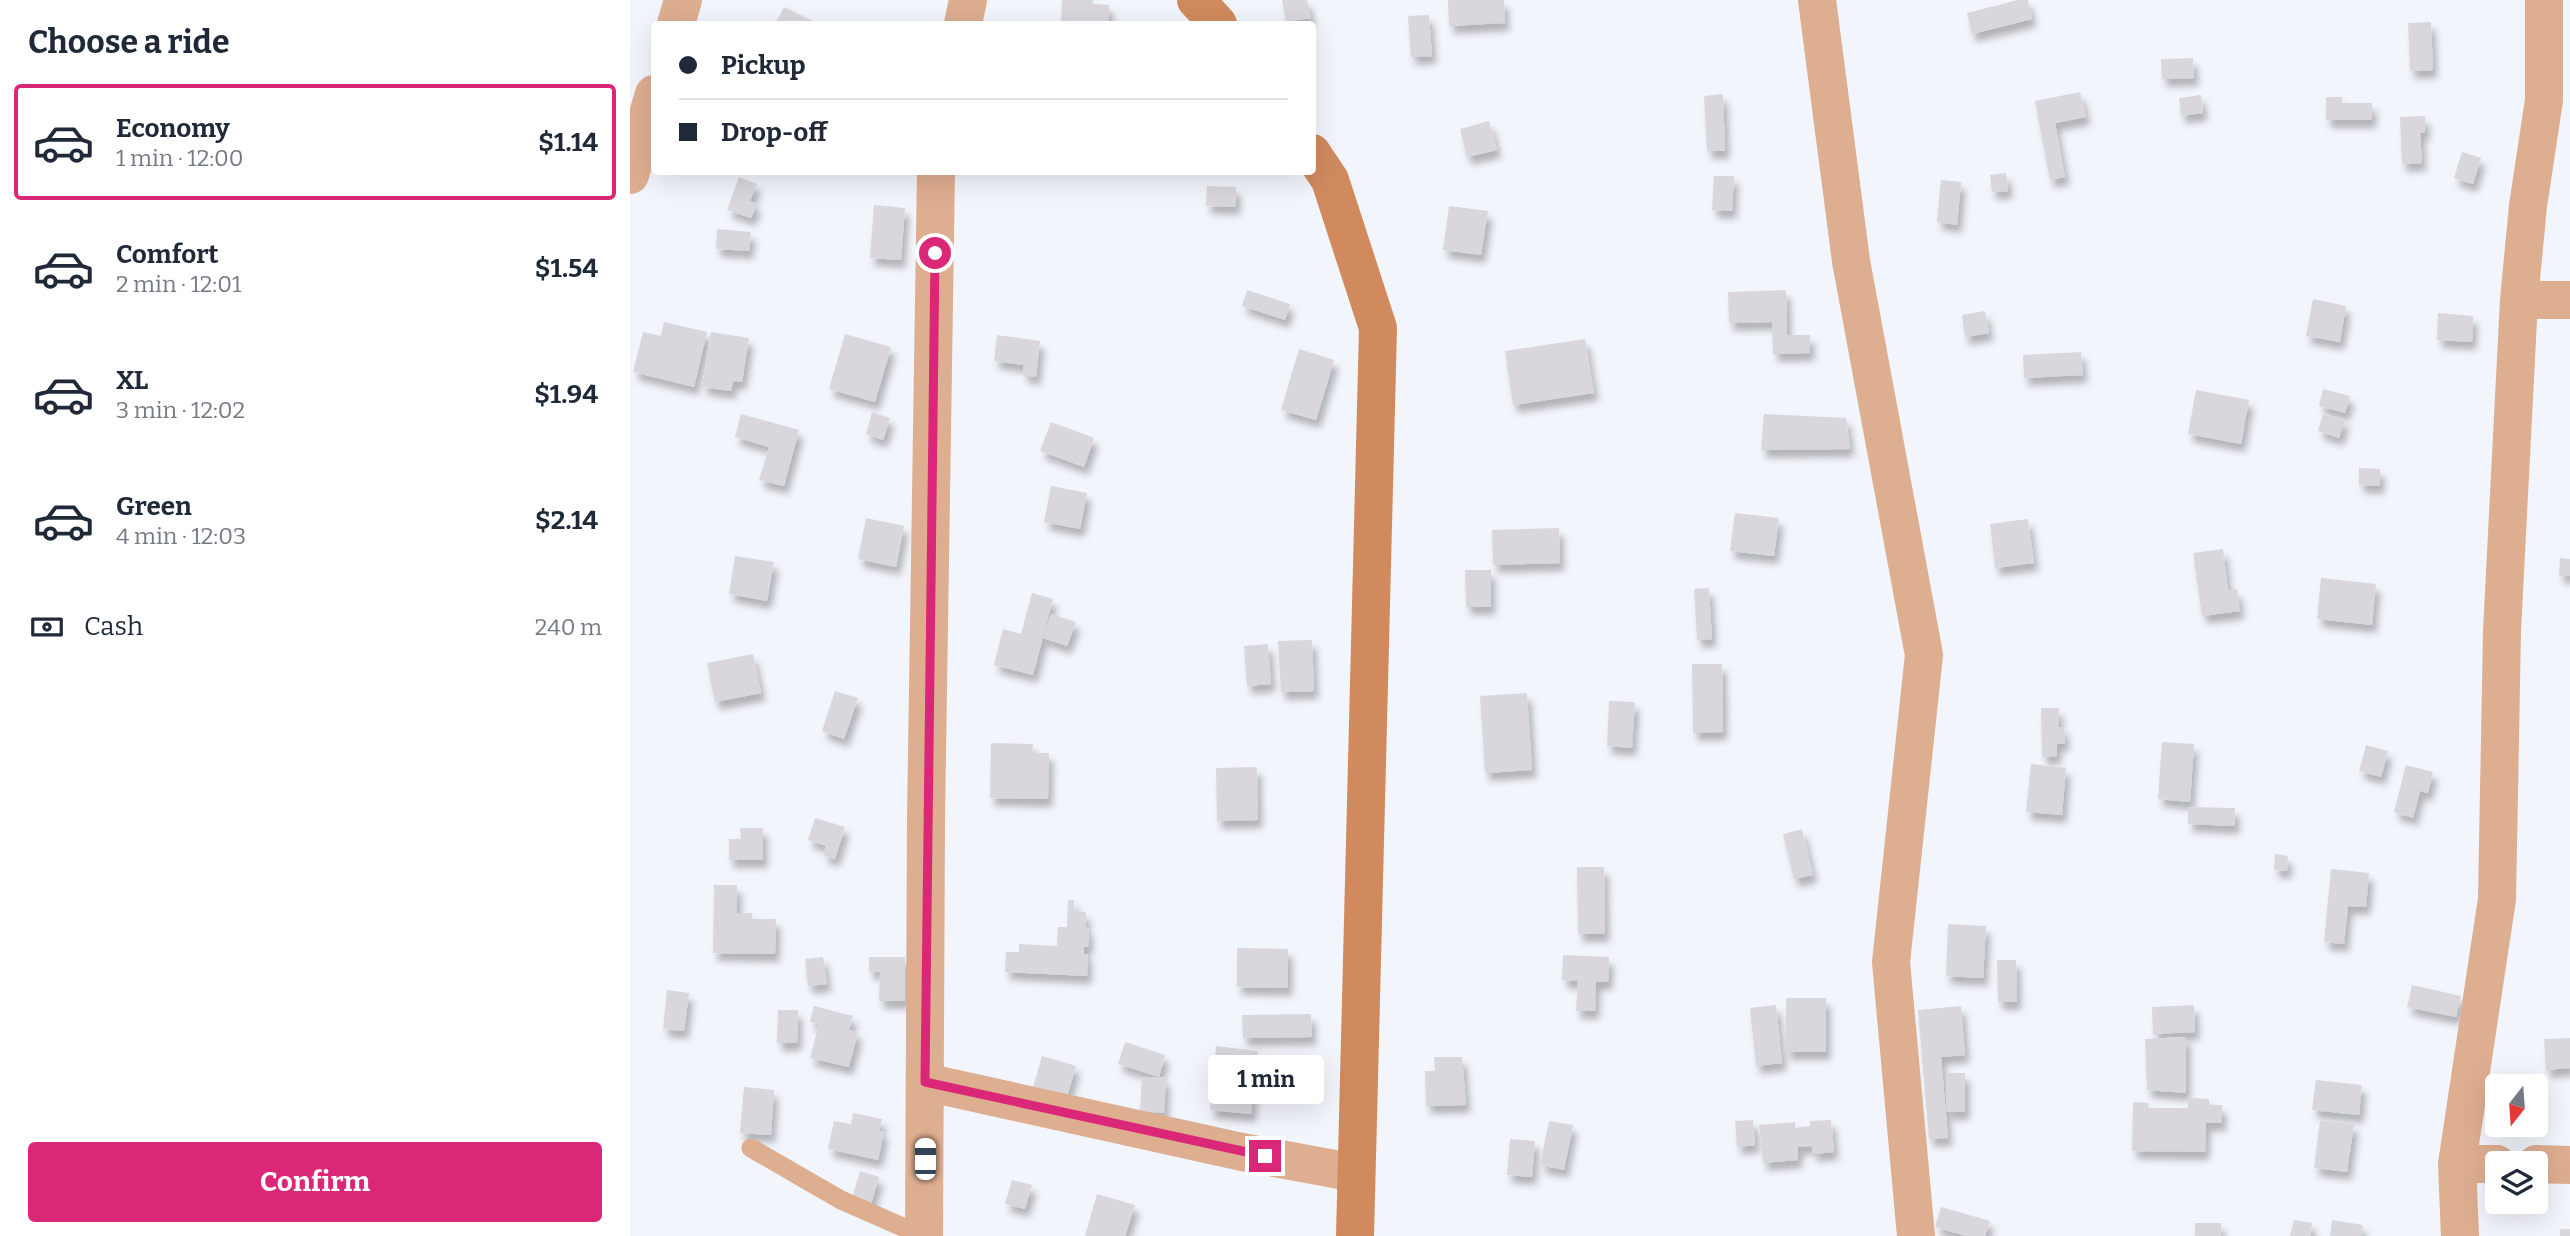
<!DOCTYPE html>
<html lang="en">
<head>
<meta charset="utf-8">
<style>
  :root { --surface:#fff; --page:#f2f2f3; --text:#1f2937; --muted:#747a83; --line:#e0e1e3; --accent:#db2777 }
  body { margin:0; font-family:Bitter,serif; background:var(--page); color:var(--text); height:100vh; display:flex; flex-direction:column; font-size:26px; white-space:nowrap }
  * { box-sizing:border-box; margin:0 }
  p { font-size:23px; color:var(--muted) }
  .icon { flex:none; width:38px; height:38px; fill:none; stroke:currentColor; stroke-width:2; stroke-linecap:round; stroke-linejoin:round }
  .map { position:relative; flex:1; overflow:hidden }
  .side { display:flex; flex-direction:column; background:var(--surface); width:630px }
  .side>* { flex:none }
  .top-card { position:absolute; left:21px; top:21px; width:665px; height:154px; border-radius:7px; box-shadow:0 7px 28px #0002; display:grid; align-content:center; height:154px; padding:0 28px; background:var(--surface) }
  .needle { width:46px; rotate:197deg }
  .tools { position:absolute; left:1855px; top:1074px; display:grid; gap:14px }
  .tools a { display:grid; place-items:center; width:63px; height:63px; border-radius:7px; background:var(--surface); box-shadow:0 7px 28px #0002; font-size:35px }
  .end { position:absolute; width:32px; height:32px; margin:-16px; border:9px solid #db2777; background:#fff; box-shadow:0 0 0 4px #fff }
  .from { border-radius:50% }
  .bubble { position:absolute; height:49px; border-radius:7px; background:var(--surface); box-shadow:0 7px 28px #0002; font-size:23px; font-weight:700; line-height:49px; text-align:center }
  .car { position:absolute; width:21px; height:42px; margin:-21px -10px; border-radius:9px; box-shadow:0 0 5px 2px #0007; background:linear-gradient(#fff 24%,#345 0 40%,#fff 0 76%,#345 0 86%,#fff 0) }
  .top-card b { display:flex; align-items:center; gap:24px; height:66px; font-size:26px }
  .top-card b+b { border-top:2px solid var(--line) }
  .top-card i { width:18px; height:18px; background:var(--text) }
  ul { padding:0; list-style:none }
  li { display:flex; align-items:center; gap:21px; height:116px; margin:0 14px 10px; padding:0 14px; border:4px solid transparent; border-radius:7px }
  li div { flex:1 }
  li b { display:block; font-size:26px }
  li em { font-style:normal; font-weight:700 }
  li.selected { border-color:var(--accent) }
  li>.icon { width:63px; height:63px; stroke-width:1.5 }
  h2 { padding:0 28px; font-size:32px; line-height:84px }
  .pay { display:flex; align-items:center; gap:18px; height:77px; padding:0 28px; font-size:26px }
  .pay p { margin-inline-start:auto }
  .primary-button { display:flex; gap:14px; margin-top:auto; padding:14px 28px }
  .primary-button a { flex:1; height:80px; border-radius:7px; background:var(--accent); color:#fff; font-size:28px; font-weight:700; line-height:80px; text-align:center }
  main { display:flex; flex:1; min-height:0 }
  .map>svg:first-child { display:block }
  .building { fill:#d9d6dc; filter:url(#shadow) }
  .lines { fill:none; stroke-linecap:round; stroke-linejoin:round }
  .lane { stroke:#deae91; stroke-width:19 }
  .street { stroke:#deae91; stroke-width:38 }
  .secondary { stroke:#d08a5e; stroke-width:38 }
  .route { stroke:#db2777; stroke-width:9 }
</style>
</head>
<body>
<main>
<section class="side">
<h2>Choose a ride</h2>
<ul>
<li class="selected"><svg class="icon" aria-label="car" viewBox="0 0 24 24"><path d="M5 17H2v-5l4-1 3-4h7l3 4 3 1v5h-3M9 17h6M6 11h13"/><circle cx="7" cy="17" r="2"/><circle cx="17" cy="17" r="2"/></svg><div><b>Economy</b><p>1 min · 12:00</p></div><em>$1.14</em></li>
<li><svg class="icon" aria-label="car" viewBox="0 0 24 24"><path d="M5 17H2v-5l4-1 3-4h7l3 4 3 1v5h-3M9 17h6M6 11h13"/><circle cx="7" cy="17" r="2"/><circle cx="17" cy="17" r="2"/></svg><div><b>Comfort</b><p>2 min · 12:01</p></div><em>$1.54</em></li>
<li><svg class="icon" aria-label="car" viewBox="0 0 24 24"><path d="M5 17H2v-5l4-1 3-4h7l3 4 3 1v5h-3M9 17h6M6 11h13"/><circle cx="7" cy="17" r="2"/><circle cx="17" cy="17" r="2"/></svg><div><b>XL</b><p>3 min · 12:02</p></div><em>$1.94</em></li>
<li><svg class="icon" aria-label="car" viewBox="0 0 24 24"><path d="M5 17H2v-5l4-1 3-4h7l3 4 3 1v5h-3M9 17h6M6 11h13"/><circle cx="7" cy="17" r="2"/><circle cx="17" cy="17" r="2"/></svg><div><b>Green</b><p>4 min · 12:03</p></div><em>$2.14</em></li>
</ul>
<div class="pay"><svg class="icon" aria-label="cash" viewBox="0 0 24 24"><path d="M3 7h18v10H3z"/><circle cx="12" cy="12" r="2"/></svg>Cash<p>240 m</p></div>
<div class="primary-button"><a>Confirm</a></div>
</section>
<div class="map">
<svg width="1940" height="1236" viewBox="0 0 1940 1236">
  <defs>
    <filter id="shadow"><feDropShadow dx="4.5" dy="8" stdDeviation="3.5" flood-color="#0004"/></filter>
  </defs>
  <rect width="100%" height="100%" fill="#f2f5fb"/>
  <path class="building" d="M432,0H463V4L479,5L478,24H431Z
    M652,0H677L681,18L656,22Z
    M818,0H874L875,23L819,26Z
    M1388,0H1398L1402,19L1342,34L1337,13Z
    M154,7L189,24H145Z
    M799,15L802,56L781,57L778,16Z
    M1801,22L1803,70L1780,71L1778,23Z
    M1563,58L1564,78L1532,79L1531,59Z
    M1450,92L1456,117L1425,123L1435,177L1420,180L1405,101Z
    M1093,94L1095,151H1077L1074,96Z
    M1571,95L1573,113L1551,116L1549,98Z
    M1696,97H1712V103H1742V120H1696Z
    M1795,116V133H1790L1792,163L1772,164L1770,117Z
    M859,121L867,150L837,157L830,129Z
    M1832,152L1851,158L1843,184L1824,178Z
    M1376,173L1378,191L1362,192L1360,175Z
    M1084,176H1104L1102,211L1082,210Z
    M109,177L127,184L120,201L127,204L121,218L97,210Z
    M1311,180L1331,182L1327,225L1307,222Z
    M577,186L606,187V207L576,206Z
    M244,205L275,208L271,260L240,258Z
    M819,206L858,211L851,255L813,250Z
    M87,229L121,232L119,251L86,249Z
    M617,290L660,304L655,320L612,306Z
    M1156,290L1157,335H1180V353L1143,354L1142,322L1099,323L1098,292Z
    M1683,299L1716,306L1710,342L1676,336Z
    M1355,311L1359,333L1335,337L1332,315Z
    M1808,313L1843,316L1842,342L1807,340Z
    M34,322L77,332L64,387L3,372L13,332L31,336Z
    M81,332L119,338L112,382L103,381L101,391L72,387Z
    M215,334L261,347L245,402L199,389Z
    M367,335L410,341L406,377L393,375L394,365L364,361Z
    M955,339L964,393L883,405L875,351Z
    M669,349L704,360L686,420L651,410Z
    M1451,352L1453,375L1394,378L1393,355Z
    M1693,389L1720,396L1715,413L1689,406Z
    M1566,390L1619,400L1611,444L1558,434Z
    M242,412L260,418L253,440L236,434Z
    M111,414L169,430L154,486L129,480L139,447L105,437Z
    M1134,414L1216,418L1220,449L1131,450Z
    M1693,414L1715,420L1709,438L1688,431Z
    M421,422L464,438L454,467L410,451Z
    M1729,468L1750,469V486L1729,485Z
    M421,486L457,493L450,529L414,522Z
    M1105,513L1149,518L1144,556L1100,551Z
    M236,518L274,526L266,567L228,559Z
    M1398,519L1404,563L1365,568L1360,524Z
    M929,528L930,563L863,565L862,530Z
    M1593,549L1598,591L1607,589L1610,611L1572,616L1563,553Z
    M105,556L144,562L137,601L99,594Z
    M1930,558L1940,559V576H1929Z
    M835,570H861V607H836Z
    M1691,578L1746,584L1742,625L1687,619Z
    M1079,588L1082,639L1067,640L1064,589Z
    M402,593L423,599L403,675L364,665L373,629L391,634Z
    M421,614L446,622L437,646L413,638Z
    M682,640L684,691L651,692L648,641Z
    M638,644L641,684L617,686L614,646Z
    M123,654L131,693L85,702L77,663Z
    M1062,664H1092L1093,732L1063,733Z
    M205,691L228,698L214,739L192,731Z
    M897,693L902,770L855,773L850,696Z
    M979,701L1005,702L1002,748L977,746Z
    M1411,708H1429L1428,727H1434L1435,744L1427,743V756L1412,757Z
    M1532,742L1564,744L1560,802L1528,799Z
    M361,743L403,744L402,753H419L418,799L360,798Z
    M1736,745L1758,751L1751,777L1729,771Z
    M1401,764L1436,768L1432,815L1396,812Z
    M1776,765L1803,772L1798,793L1790,791L1783,818L1764,812Z
    M627,767L628,820L587,821L586,768Z
    M1558,807L1605,808V826L1558,824Z
    M185,818L215,827L205,859L193,855L196,846L178,840Z
    M110,828H133V860H99V839H111Z
    M1172,829L1183,875L1164,879L1153,834Z
    M1645,854L1658,856L1657,871L1644,870Z
    M947,867H974L975,934H948Z
    M1701,869L1739,873L1736,907L1718,906L1714,944L1694,942Z
    M84,885H107V913H122V919H146L145,954L83,953Z
    M438,900H444V911L456,912L455,927L459,929L458,947H454V954H458L457,976L375,972L376,952H389V944L427,946L428,927H437Z
    M1318,924L1356,926L1353,978L1316,976Z
    M607,948L658,949V988L607,987Z
    M933,955L979,957L978,982H966L965,1011H946L948,981L932,980Z
    M193,957L197,984L178,986L175,959Z
    M239,957H275V1001H249L250,972H239Z
    M1367,960H1386L1387,1002H1368Z
    M1782,985L1831,996L1826,1017L1777,1007Z
    M37,990L59,993L54,1031L33,1029Z
    M1156,998H1196V1052H1156Z
    M1146,1005L1152,1063L1126,1066L1120,1008Z
    M1564,1005L1565,1032L1523,1034L1522,1007Z
    M184,1006L223,1016L219,1030L228,1032L219,1067L180,1058L189,1024L180,1022Z
    M1331,1006L1335,1055L1311,1057L1318,1138L1299,1139L1288,1010Z
    M148,1010H168L167,1043H147Z
    M681,1014L682,1037L613,1038L612,1015Z
    M1556,1037V1093L1517,1090L1515,1039Z
    M1940,1038V1068L1916,1070L1914,1039Z
    M495,1042L535,1055L529,1077L488,1064Z
    M586,1046L628,1051L621,1114L580,1110Z
    M412,1056L446,1066L436,1100L402,1091Z
    M804,1057H832L836,1105L796,1106L795,1071H805Z
    M1316,1073H1335V1112H1317Z
    M512,1077L536,1078L534,1113L510,1111Z
    M1686,1080L1732,1085L1729,1115L1682,1110Z
    M114,1087L144,1090L141,1135L110,1133Z
    M1558,1098L1579,1099V1105H1592V1123H1576L1575,1152L1502,1151L1503,1102L1519,1103L1518,1108H1558Z
    M223,1113L252,1119L249,1131L254,1132L248,1160L198,1149L204,1121L221,1124Z
    M1123,1120L1125,1145L1107,1147L1105,1121Z
    M1201,1120L1204,1152L1183,1154L1182,1146L1168,1147V1160L1133,1163L1129,1125L1165,1122V1128L1180,1126V1121Z
    M1690,1120L1724,1124L1717,1172L1684,1168Z
    M919,1121L943,1125L934,1170L910,1165Z
    M880,1139L905,1141L902,1177L877,1175Z
    M230,1171L249,1177L240,1207L221,1202Z
    M382,1180L402,1185L395,1209L375,1204Z
    M467,1194L505,1205L495,1236H455Z
    M1311,1207L1360,1221L1355,1236H1336L1305,1227Z
    M1664,1220L1682,1223L1680,1236H1660Z
    M1702,1220L1733,1225L1731,1236H1700Z
    M1565,1223H1591V1236H1565Z
    M1930,1229H1940V1236H1930Z"/>
  <g class="lines">
    <path class="lane" d="M121,1148L211,1200L293,1236"/>
    <path class="street" d="M1187,0L1221,261L1294,655L1261,962L1286,1236
      M46,24L53,0
      M333,24L338,0
      M0,175L24,94
      M1889,300H1940
      M295,1082L612,1152L726,1173
      M1827,1164H1867
      M1906,1164L1940,1165
      M294,1236L296,819L306,172
      M1830,1236L1827,1164L1867,899L1872,631L1889,300L1898,206L1914,100V0"/>
    <path class="secondary" d="M566,0L588,24
      M682,153L700,180L748,328L725,1236"/>
  </g>
  <g class="lines">
    <path class="route" d="M305,253L295,1082L635,1156"/>
  </g>
</svg>
<div class="tools">
<a><svg class="needle" viewBox="-14 -14 28 28"><path d="M0-13l5 13h-10z" fill="#e53935"/><path d="M0 13l5-13h-10z" fill="#747a83"/></svg></a>
<a><svg class="icon" aria-label="layers" viewBox="0 0 24 24"><path d="M12 4l9 5-9 5-9-5zM3 14l9 5 9-5"/></svg></a>
</div>
<i class="end from" style="left:305px;top:253px"></i>
<i class="end" style="left:635px;top:1156px"></i>
<div class="bubble" style="left:578px;top:1055px;width:116px">1 min</div>
<i class="car" style="left:295px;top:1159px;rotate:0deg"></i>
<div class="top-card">
<b><i class="from"></i>Pickup</b>
<b><i></i>Drop-off</b>
</div>
</div>
</main>
</body>
</html>
